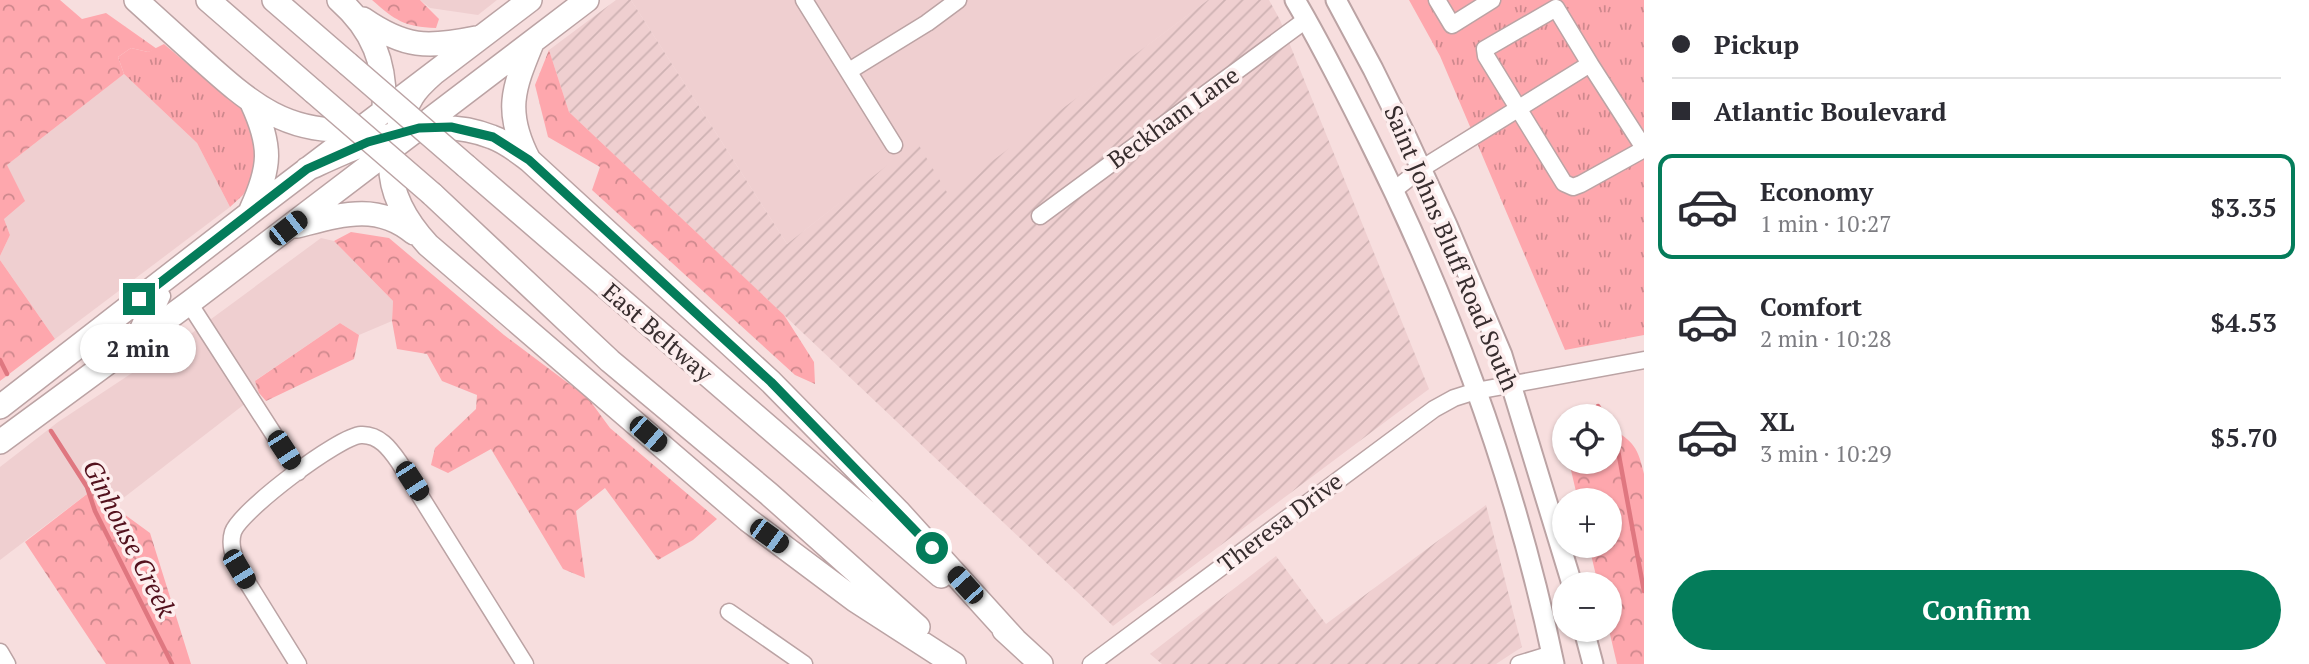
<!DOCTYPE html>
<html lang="en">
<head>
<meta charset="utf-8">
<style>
  :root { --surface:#fff; --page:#f7f7f7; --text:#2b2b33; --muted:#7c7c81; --line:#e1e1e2; --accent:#047c5a }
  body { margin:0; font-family:"PT Serif",serif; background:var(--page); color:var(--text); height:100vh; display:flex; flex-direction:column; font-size:26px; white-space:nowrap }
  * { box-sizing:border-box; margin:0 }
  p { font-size:23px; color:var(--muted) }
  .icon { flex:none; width:38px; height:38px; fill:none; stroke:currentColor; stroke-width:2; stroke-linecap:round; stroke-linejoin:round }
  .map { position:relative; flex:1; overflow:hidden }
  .drawer { display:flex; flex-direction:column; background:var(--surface); width:665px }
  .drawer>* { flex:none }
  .banner { display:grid; align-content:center; height:154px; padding:0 28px; background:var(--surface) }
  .fabs { position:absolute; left:1552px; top:404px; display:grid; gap:14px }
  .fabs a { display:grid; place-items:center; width:70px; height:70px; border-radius:50%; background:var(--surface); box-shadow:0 2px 5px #0004; font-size:35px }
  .end { position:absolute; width:32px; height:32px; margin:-16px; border:9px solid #047c5a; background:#fff; box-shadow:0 0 0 4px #fff }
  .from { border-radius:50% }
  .bubble { position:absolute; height:49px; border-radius:24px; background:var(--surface); box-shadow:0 2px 5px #0004; font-size:23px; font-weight:700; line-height:49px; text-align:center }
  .car { position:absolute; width:21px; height:42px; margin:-21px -10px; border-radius:9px; box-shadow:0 0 5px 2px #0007; background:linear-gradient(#222 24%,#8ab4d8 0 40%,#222 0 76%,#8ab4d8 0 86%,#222 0) }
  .banner b { display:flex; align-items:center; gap:24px; height:66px; font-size:26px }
  .banner b+b { border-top:2px solid var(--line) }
  .banner i { width:18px; height:18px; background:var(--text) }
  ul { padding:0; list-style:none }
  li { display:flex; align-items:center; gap:21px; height:105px; margin:0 14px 10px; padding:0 14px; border:4px solid transparent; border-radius:14px }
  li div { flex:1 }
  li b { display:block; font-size:26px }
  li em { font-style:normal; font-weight:700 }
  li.on { border-color:var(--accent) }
  li>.icon { width:63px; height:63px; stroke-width:1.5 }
  .button { display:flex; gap:14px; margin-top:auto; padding:14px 28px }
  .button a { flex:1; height:80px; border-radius:42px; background:var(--accent); color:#fff; font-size:28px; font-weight:700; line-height:80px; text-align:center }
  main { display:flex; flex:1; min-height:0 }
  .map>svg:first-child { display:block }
  .built { fill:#efcfd0 }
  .industrial { fill:url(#industrial-furrows) }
  .grass { fill:url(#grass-tufts) }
  .forest { fill:url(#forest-crowns) }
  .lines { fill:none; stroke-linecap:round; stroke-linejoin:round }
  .stream { stroke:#df7780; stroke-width:4.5 }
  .minor-casing { stroke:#bba3a4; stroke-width:19 }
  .major-casing { stroke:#bba3a4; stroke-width:23 }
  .highway-casing { stroke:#bba3a4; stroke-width:26 }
  .minor { stroke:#fff; stroke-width:16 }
  .major { stroke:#fff; stroke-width:19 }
  .highway { stroke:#fff; stroke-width:23 }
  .highway-bridge-casing { stroke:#bba3a4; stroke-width:26; stroke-linecap:butt }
  .highway-bridge { stroke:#fff; stroke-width:23 }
  .route { stroke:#047c5a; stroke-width:9 }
  .labels { text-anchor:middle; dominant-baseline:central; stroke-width:7; stroke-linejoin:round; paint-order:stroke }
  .street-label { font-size:24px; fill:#372d2e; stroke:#fdeeee }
  .water-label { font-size:26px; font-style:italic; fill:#53111d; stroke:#fdeeee }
</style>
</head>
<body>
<main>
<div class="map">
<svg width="1644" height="664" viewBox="0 0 1644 664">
  <defs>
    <pattern id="industrial-furrows" width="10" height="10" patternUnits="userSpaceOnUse" patternTransform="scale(1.75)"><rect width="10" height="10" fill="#efcfd0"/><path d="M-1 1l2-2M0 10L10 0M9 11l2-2" fill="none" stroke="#ceb2b3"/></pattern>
    <pattern id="grass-tufts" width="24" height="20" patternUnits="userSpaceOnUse" patternTransform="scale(1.75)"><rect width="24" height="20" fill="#fea7ad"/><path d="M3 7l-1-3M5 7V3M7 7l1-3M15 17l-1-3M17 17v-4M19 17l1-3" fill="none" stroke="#ce888d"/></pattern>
    <pattern id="forest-crowns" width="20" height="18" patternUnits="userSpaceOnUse" patternTransform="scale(1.75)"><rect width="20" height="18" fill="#fea7ad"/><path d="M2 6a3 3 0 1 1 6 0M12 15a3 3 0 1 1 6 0" fill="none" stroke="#ce888d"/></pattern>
  </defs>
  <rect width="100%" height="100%" fill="#f7dede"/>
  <path class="built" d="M420,0H497L478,15L430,8Z
    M631,0H1208L948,195L917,143L787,244Z
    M124,74L197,143L230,207L55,339L0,260V256L10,235L4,219L7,165Z
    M321,238L334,241L393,301L392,321L359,335L340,323L256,380L259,393L113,506L100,484L0,560V467L58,422L188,336Z"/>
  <path class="industrial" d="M616,0H631L787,244L917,142L948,194L1208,0H1269L1280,20L1429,389L1113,626L569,112L549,50Z
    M1486,505L1522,647L1496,664H1162L1150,654L1276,556L1326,624Z"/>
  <path class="grass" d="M1409,0H1644V335L1565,350L1440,56Z
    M164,44L225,96L237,102L247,114L260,153L248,187L243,195L230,207L197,143L124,74L118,57L131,48L148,52Z"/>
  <path class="forest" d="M0,0H60L82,19L106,13L157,49L148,52L131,48L118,57L124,74L7,165L25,201L4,219L10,235L0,256Z
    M372,0H420L439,19L436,28C404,27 395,20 372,0Z
    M549,50L569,112L784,315L814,362L815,384L795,375L592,190L600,167L548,137L535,85Z
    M351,232L389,238L504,335L588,398L610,428L717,519L693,540L658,560L605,488L576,511L585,578L563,569L491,449L448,473L431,465L435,448L476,409L477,395L442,381L427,354L397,349L392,321L393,301L334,241Z
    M0,260L55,339L0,381Z
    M340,323L359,335L354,359L266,401L259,393L255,381Z
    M1610,428C1634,441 1638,448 1644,474V664H1617L1609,630L1610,584H1598L1589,546H1610V500H1578L1570,466L1572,462H1610Z
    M100,484L113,506L150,533L191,664H106L25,542Z"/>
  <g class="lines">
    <path class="stream" d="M0,360L7,374
      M1598,406L1604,416
      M1610,430L1617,445L1644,591
      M51,431L87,487L95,511L172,664"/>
    <g class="minor-casing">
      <path id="minor" d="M804,0L894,145
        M1437,0L1452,25L1492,0
        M1590,64L1556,8L1485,49L1486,56L1564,183L1573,187L1581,184L1644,149
        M849,71L927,23L958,0
        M1394,190L1421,169L1590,64L1644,148
        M1040,216L1307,19
        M189,303L298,472
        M131,344L143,318L157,307L162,296L155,286
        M729,612L804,664
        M0,652L7,664
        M298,664L239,569C234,557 229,545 233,532C240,511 339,436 361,435C379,434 390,449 399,462L525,664
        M1091,664L1434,409L1454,398L1476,391L1644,360
        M1519,664L1552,654"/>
    </g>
    <g class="major-casing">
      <path id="major" d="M1295,0C1321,44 1344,90 1367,136C1450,302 1516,481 1554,664
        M1336,0L1373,69L1407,138L1447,225L1502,355L1572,584
        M1584,630L1593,664"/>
    </g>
    <g class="highway-casing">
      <path id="highway" d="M136,0C157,19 178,38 200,58C250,103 288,137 361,129
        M208,0L314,92
        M274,0L348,64
        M339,0C373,30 386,63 384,109
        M363,19C405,48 427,48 476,38
        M434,73C426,80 417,88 412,97C403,111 398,126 395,142C394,147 392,153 391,158C388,192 406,221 428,245L748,520L855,600L954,664
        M529,160C504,112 513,89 532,43
        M466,166L941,576
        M307,169C365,143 427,111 492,137C506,142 517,151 529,160L771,382L898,511L1015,640
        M432,194L610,361L769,494L918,627
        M251,210C271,167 272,146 252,103
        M297,226C340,215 377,202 414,233
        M0,407L250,213L530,0
        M0,442L189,303L587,0
        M1004,630L1041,664"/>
    </g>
    <use href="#minor" class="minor"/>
    <use href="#major" class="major"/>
    <use href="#highway" class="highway"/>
    <g class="highway-bridge-casing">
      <path id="highway-bridge" d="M348,64L466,166
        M314,92L432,194"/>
    </g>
    <use href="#highway-bridge" class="highway-bridge"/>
  </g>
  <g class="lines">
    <path class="route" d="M139,299L307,169L368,142L419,128L451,127L493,137L529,160L771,382L932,548"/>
  </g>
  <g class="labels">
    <g class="street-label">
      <text transform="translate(1173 117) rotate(-36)">Beckham Lane</text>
      <text transform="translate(1452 248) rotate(67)">Saint Johns Bluff Road South</text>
      <text transform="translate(658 332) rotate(41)">East Beltway</text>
      <text transform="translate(1280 522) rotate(-37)">Theresa Drive</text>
    </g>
    <g class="water-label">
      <text transform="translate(130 538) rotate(63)">Ginhouse Creek</text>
    </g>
  </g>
</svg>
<div class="fabs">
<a><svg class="icon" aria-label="locate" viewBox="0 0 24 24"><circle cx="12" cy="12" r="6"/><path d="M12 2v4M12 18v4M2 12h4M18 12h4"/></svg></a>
<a>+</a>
<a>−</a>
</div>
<i class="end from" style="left:932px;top:548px"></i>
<i class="end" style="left:139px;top:299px"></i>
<div class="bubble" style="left:80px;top:324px;width:116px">2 min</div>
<i class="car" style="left:288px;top:228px;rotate:52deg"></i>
<i class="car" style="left:648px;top:434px;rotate:131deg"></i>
<i class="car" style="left:284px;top:450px;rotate:147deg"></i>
<i class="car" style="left:412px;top:481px;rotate:147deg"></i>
<i class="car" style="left:769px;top:536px;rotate:126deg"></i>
<i class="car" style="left:239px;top:569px;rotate:149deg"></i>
<i class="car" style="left:965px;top:585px;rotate:318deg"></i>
</div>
<section class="drawer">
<div class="banner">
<b><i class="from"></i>Pickup</b>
<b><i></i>Atlantic Boulevard</b>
</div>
<ul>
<li class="on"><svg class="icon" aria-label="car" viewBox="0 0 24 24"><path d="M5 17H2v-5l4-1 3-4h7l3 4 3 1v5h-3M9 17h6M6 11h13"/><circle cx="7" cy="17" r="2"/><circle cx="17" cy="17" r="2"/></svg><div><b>Economy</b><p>1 min · 10:27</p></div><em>$3.35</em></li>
<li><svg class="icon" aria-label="car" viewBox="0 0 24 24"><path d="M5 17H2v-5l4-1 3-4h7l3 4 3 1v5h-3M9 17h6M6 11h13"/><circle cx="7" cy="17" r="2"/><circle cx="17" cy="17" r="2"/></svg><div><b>Comfort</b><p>2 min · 10:28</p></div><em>$4.53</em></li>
<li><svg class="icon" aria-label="car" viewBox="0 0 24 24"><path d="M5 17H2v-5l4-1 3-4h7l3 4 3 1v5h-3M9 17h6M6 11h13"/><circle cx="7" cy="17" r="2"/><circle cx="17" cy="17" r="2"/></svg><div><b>XL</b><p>3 min · 10:29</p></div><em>$5.70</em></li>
</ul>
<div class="button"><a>Confirm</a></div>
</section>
</main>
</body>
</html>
